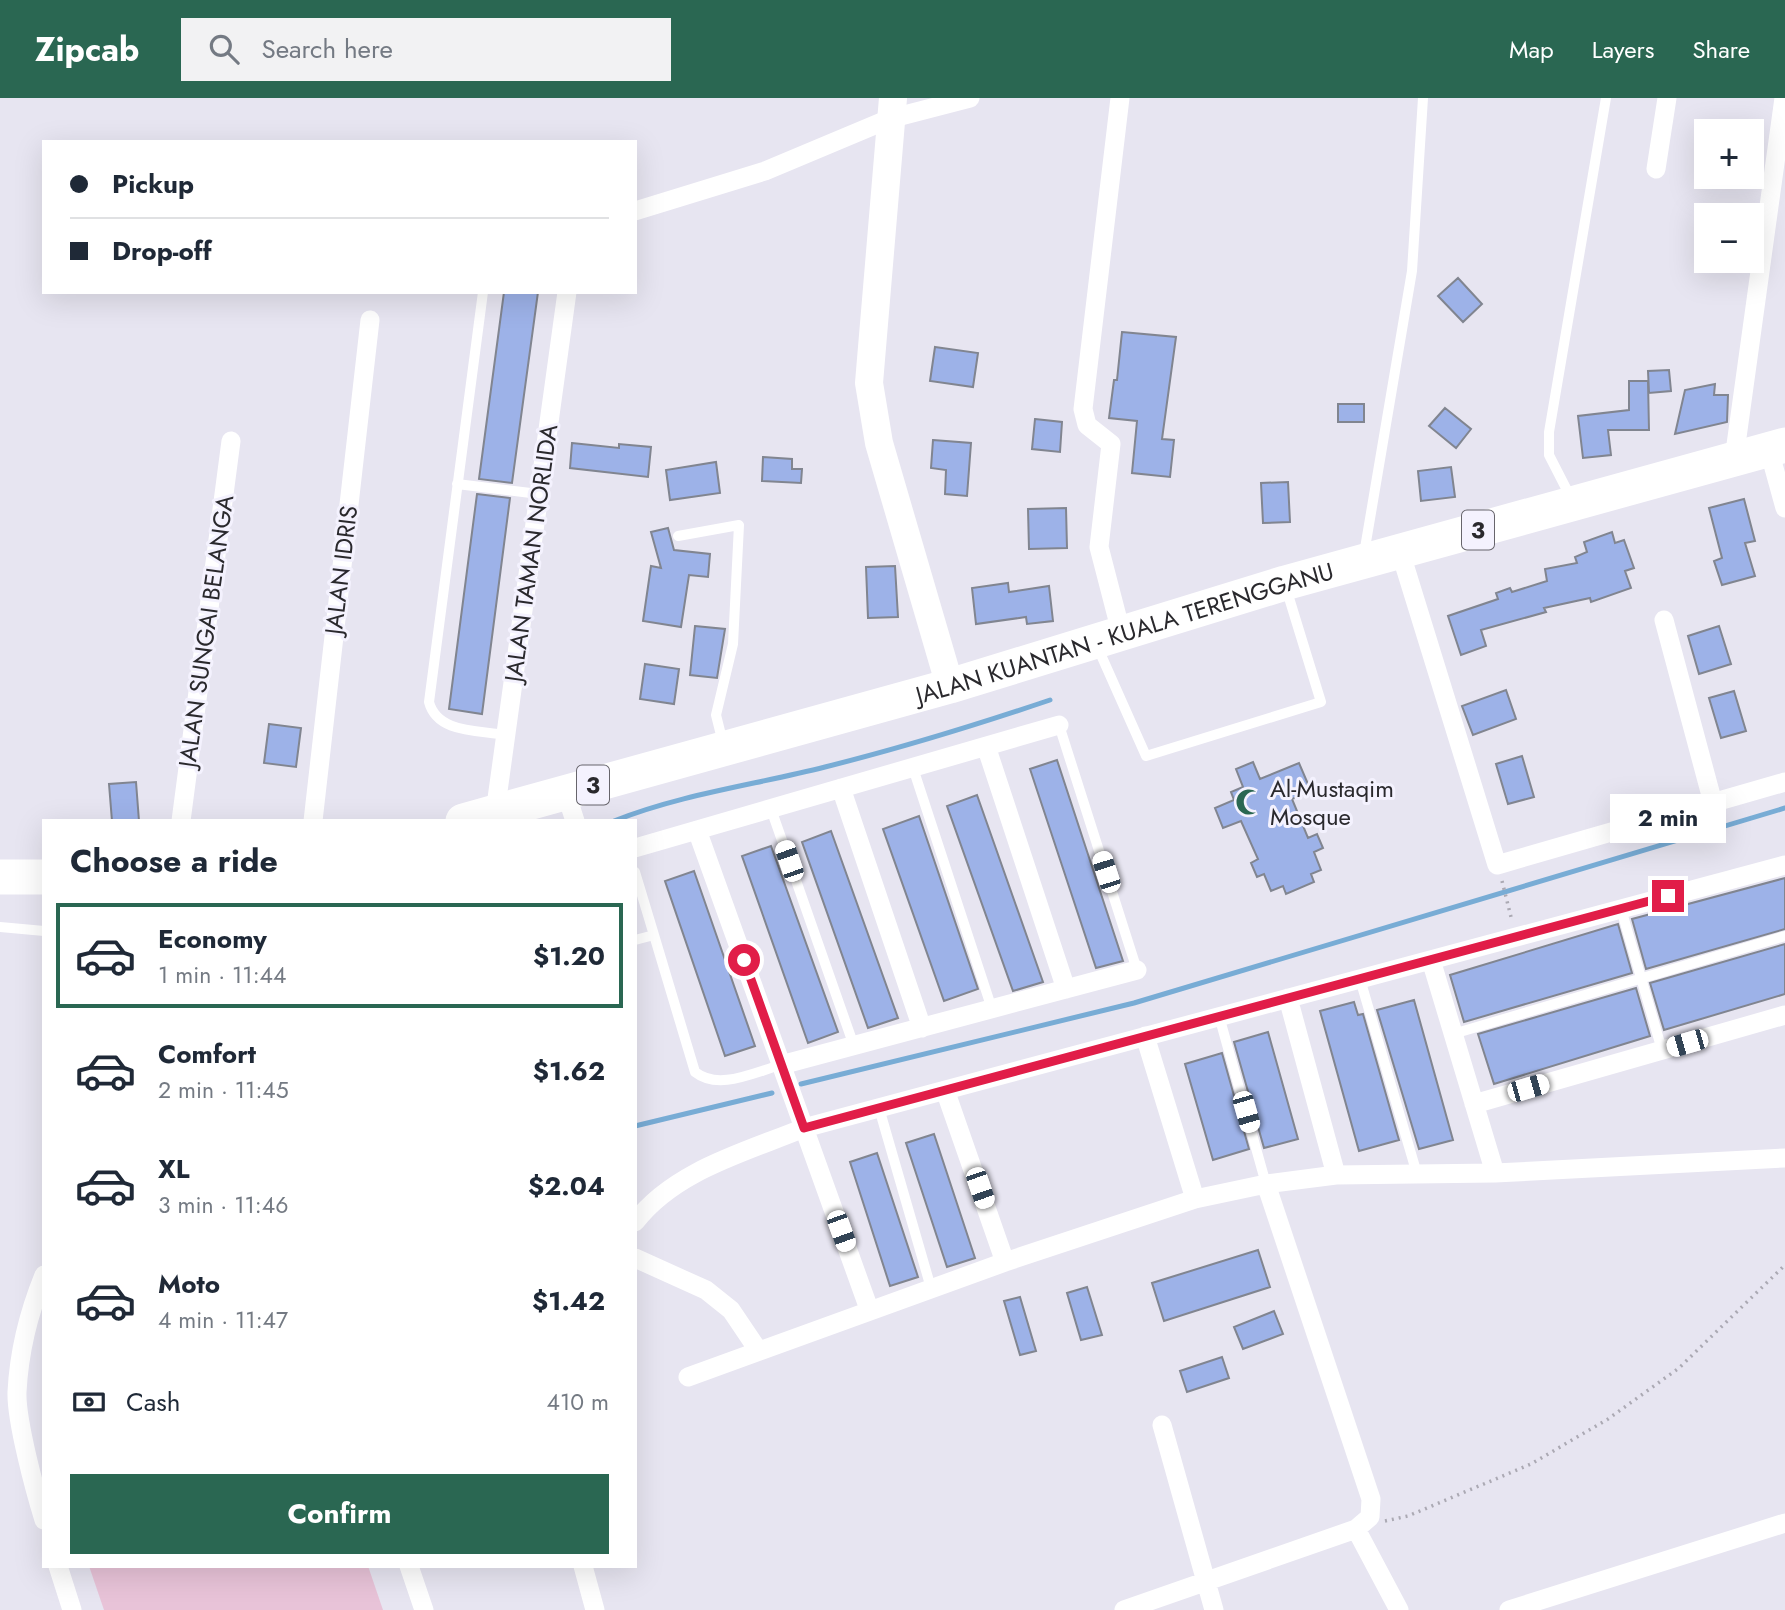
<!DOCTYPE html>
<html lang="en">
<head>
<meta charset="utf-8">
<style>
  :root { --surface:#fff; --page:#f2f2f3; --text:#1f2937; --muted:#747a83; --line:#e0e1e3; --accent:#2a6752 }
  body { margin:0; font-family:Jost,sans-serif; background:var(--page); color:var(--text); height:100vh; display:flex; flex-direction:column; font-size:26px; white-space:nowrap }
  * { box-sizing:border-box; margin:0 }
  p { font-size:23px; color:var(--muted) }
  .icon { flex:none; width:38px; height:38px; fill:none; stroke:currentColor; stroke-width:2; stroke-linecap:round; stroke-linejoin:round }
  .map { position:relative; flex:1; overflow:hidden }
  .panel { position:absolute; left:42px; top:721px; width:595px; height:749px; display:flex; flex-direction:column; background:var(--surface); border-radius:0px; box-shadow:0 7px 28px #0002 }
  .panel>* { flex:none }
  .top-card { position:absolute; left:42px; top:42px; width:595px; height:154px; border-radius:0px; box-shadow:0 7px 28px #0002; display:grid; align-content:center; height:154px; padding:0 28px; background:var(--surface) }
  .tools { position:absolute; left:1694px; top:21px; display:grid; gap:14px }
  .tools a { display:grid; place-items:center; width:70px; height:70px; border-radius:0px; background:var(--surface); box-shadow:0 7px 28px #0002; font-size:35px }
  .end { position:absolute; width:32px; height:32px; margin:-16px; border:9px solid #e11d48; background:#fff; box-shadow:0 0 0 4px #fff }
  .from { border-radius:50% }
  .bubble { position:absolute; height:49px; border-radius:0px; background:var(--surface); box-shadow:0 7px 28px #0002; font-size:23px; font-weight:700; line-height:49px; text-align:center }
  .car { position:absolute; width:21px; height:42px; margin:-21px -10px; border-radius:9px; box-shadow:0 0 5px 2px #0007; background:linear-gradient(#fff 24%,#345 0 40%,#fff 0 76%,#345 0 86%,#fff 0) }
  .top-card b { display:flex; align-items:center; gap:24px; height:66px; font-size:26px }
  .top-card b+b { border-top:2px solid var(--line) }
  .top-card i { width:18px; height:18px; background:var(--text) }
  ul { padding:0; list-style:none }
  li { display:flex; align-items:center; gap:21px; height:105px; margin:0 14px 10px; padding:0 14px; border:4px solid transparent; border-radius:0px }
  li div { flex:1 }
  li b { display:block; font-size:26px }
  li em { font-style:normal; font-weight:700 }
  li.selected { border-color:var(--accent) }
  li>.icon { width:63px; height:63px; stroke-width:1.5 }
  h2 { padding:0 28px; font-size:32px; line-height:84px }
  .pay { display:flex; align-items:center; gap:18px; height:77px; padding:0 28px; font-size:26px }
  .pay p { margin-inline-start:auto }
  .cta { display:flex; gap:14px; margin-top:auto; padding:14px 28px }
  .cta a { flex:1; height:80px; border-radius:0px; background:var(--accent); color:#fff; font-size:28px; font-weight:700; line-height:80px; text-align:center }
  header { display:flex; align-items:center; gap:42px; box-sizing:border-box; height:98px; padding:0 35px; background:var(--accent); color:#fff }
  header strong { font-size:33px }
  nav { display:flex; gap:38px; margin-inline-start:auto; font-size:24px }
  .search { width:490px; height:63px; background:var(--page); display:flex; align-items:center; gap:18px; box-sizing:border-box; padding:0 24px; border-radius:0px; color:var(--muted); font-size:26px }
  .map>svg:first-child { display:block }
  .green { fill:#e8c3d8 }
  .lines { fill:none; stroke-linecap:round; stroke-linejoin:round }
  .stream { stroke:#78acd5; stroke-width:5 }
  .building { fill:#9db2e8; stroke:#818590; stroke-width:2 }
  .path { stroke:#aba9b3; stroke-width:3.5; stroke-dasharray:2 5; stroke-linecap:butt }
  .lane { stroke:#fff; stroke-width:10 }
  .street { stroke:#fff; stroke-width:19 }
  .secondary { stroke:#fff; stroke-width:28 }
  .highway { stroke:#fff; stroke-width:35 }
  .route { stroke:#e11d48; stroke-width:9 }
  .labels { text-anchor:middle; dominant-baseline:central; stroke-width:6; stroke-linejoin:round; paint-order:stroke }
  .shield { fill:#f4f2fe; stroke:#67656c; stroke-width:2 }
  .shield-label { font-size:23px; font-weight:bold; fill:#2a292d }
  .street-label { font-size:24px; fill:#2a292d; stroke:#f4f2fe }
  .poi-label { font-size:24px; fill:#2a292d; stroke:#f4f2fe; text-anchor:start }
</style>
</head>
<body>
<header>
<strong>Zipcab</strong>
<div class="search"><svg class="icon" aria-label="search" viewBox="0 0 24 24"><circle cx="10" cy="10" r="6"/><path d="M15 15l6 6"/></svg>Search here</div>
<nav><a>Map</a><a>Layers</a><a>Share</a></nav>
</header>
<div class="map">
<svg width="1785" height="1512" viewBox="0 0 1785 1512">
  <rect width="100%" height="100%" fill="#e7e5f1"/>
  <path class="green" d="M89,1468H368L383,1512H104Z"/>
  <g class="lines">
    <path class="stream" d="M614,723C682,696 754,687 825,669C901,650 976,627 1050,602
      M801,986L1134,905L1785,710
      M635,1028L772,995"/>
  </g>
  <path class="building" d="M1458,180L1482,206L1463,224L1438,198Z
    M504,194H538L512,385L479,381Z
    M1122,234L1176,239L1162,341L1174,342L1170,379L1132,375L1137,323L1109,320L1114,282H1117Z
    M935,249L978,255L973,289L930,283Z
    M1669,272L1671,293L1649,295L1648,273Z
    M1629,283H1648L1649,332H1608L1611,357L1583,360L1578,318L1629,312Z
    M1715,286L1714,297H1728L1727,324L1675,336L1685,292Z
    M1338,306H1364V324H1338Z
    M1445,310L1471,331L1456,350L1429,328Z
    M1035,321L1062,324L1060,354L1032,351Z
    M933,342L971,345L967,398L945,396L946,372L931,370Z
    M572,345L619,350V346L651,349L648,379L570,370Z
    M763,359L792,361V371H802L801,385L762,383Z
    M716,364L720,395L670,402L666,372Z
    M1451,369L1455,399L1421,403L1418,373Z
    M1288,384L1290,424L1263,425L1261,385Z
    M477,396L510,400L482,616L449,611Z
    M1744,401L1755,443L1745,445L1755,478L1722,487L1714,463L1722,460L1709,410Z
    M1066,410L1067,450L1029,451L1028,411Z
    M668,430L674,452L710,456L708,479L689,477L681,529L643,523L651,468L661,470L651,434Z
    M1612,434L1615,445L1624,442L1634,470L1625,473L1631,490L1591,504L1590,500L1544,510L1546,514L1481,532L1486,548L1461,557L1448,518L1498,501L1496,495L1510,490L1512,494L1547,483L1545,471L1577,465L1575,459L1587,454L1584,444Z
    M895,468L898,519L868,520L866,469Z
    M1008,485L1009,494L1049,488L1053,523L1027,526L1026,519L976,526L972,490Z
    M695,528L725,531L717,580L690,577Z
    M1719,528L1731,566L1699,576L1688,538Z
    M645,566L679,571L674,606L640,601Z
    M1506,592L1516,621L1473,637L1462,608Z
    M1734,593L1746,633L1721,640L1709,600Z
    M269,626L301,630L296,669L264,665Z
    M1522,658L1534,699L1508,706L1496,666Z
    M1057,662L1123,863L1096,870L1030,671Z
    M1253,664L1260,681L1299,665L1311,693L1292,701L1308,740L1317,736L1323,750L1314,754L1321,772L1311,776L1314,784L1286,796L1283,788L1271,793L1264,776L1257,779L1251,765L1258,761L1241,723L1223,730L1215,710L1234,702L1231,694L1243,689L1236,671Z
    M136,684L139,723H112L109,686Z
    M977,697L1043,884L1013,893L947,708Z
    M919,718L978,891L944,903L883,731Z
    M831,733L898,920L868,930L802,744Z
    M771,748L838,934L808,945L742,758Z
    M694,773L755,948L725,958L665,783Z
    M1785,780V831L1646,871L1632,821Z
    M1618,826L1632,875L1464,924L1450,877Z
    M1785,846V896L1664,932L1650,885Z
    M1636,890L1650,938L1494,986L1478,936Z
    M1414,902L1453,1042L1419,1051L1377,912Z
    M1354,904L1358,917L1363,916L1399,1042L1359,1053L1320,913Z
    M1268,934L1298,1041L1264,1050L1234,944Z
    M1222,955L1249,1051L1213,1062L1185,966Z
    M934,1036L975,1160L947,1169L906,1045Z
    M877,1055L918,1179L890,1188L850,1064Z
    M1258,1152L1270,1189L1164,1223L1152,1185Z
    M1087,1189L1102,1237L1081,1242L1067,1195Z
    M1020,1199L1036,1253L1020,1257L1004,1203Z
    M1274,1213L1283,1236L1243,1251L1234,1229Z
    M1222,1259L1229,1280L1187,1294L1180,1273Z"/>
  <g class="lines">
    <path class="path" d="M1502,783L1512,823
      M1385,1423L1408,1418L1531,1366L1608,1321L1679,1270L1785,1167"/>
    <path class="lane" d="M483,194L429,604C437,635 477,632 505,637
      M457,386L539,396
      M1570,398L1549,357V334L1606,0
      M678,438L739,427L733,546L716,617L723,645
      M1364,456L1412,173L1423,0
      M1097,548L1146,658L1321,604L1286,490
      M1059,627L1137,872
      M913,670L992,911
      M771,711L854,948
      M635,774L654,837
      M1621,811L1662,952
      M0,829L44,833
      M635,842L654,837L695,974C719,993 754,974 781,967
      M1360,881L1417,1076
      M1219,918L1266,1086
      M1453,936L1785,838
      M879,1010L931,1190"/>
    <path class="street" d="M1120,0L1083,311L1087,327L1111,346L1099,449L1121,534
      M1656,71L1667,0
      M635,113L765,73L889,21L970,0
      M1769,352L1785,410
      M1734,361L1784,0
      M1400,453L1497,767L1785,684
      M1664,522L1713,705
      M986,648L1066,891
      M841,690L922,930
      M566,695L575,723
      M495,715L567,194
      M181,723L231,343
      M313,723L370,222
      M697,732L869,1211
      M635,750L1059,627
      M1431,862L1495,1075
      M1288,900L1336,1077
      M1145,938L1195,1101
      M781,967L1137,872
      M945,992L1005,1164
      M1474,1006L1785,917
      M635,1124C675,1072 746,1054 804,1030L1785,767
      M635,1160L706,1192L731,1212L758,1252
      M44,1177C29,1214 19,1254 17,1294C16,1322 35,1393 44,1422
      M688,1279L1005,1164L1195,1101L1266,1086L1336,1077L1495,1075L1785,1060
      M1162,1327L1214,1512
      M1356,1431L1399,1512
      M58,1468L72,1512
      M409,1468L424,1512
      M583,1468L595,1512
      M1124,1512L1356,1431L1370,1419L1371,1401L1266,1086
      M1509,1512L1785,1425"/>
    <path class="secondary" d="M893,0L869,285L879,345L950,588"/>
    <g class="highway">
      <path id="s1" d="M463,723L950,588L1285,485L1785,347"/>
      <path d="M0,779H44"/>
    </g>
  </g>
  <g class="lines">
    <path class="route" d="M744,862L804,1030L1668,798"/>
  </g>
  <defs>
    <g id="mosque-bare" transform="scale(2.1)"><path d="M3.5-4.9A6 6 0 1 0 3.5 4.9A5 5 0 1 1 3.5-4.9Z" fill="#2a6752" stroke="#f4f2fe" stroke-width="2.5" paint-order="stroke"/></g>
  </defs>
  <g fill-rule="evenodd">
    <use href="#mosque-bare" x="1249" y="704"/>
  </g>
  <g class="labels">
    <g class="shield">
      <rect x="1462" y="412.5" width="32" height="39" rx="5"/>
      <rect x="577" y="667.5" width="32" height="39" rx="5"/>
    </g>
    <g class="shield-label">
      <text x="1478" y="432">3</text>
      <text x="593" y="687">3</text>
    </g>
    <g class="street-label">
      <text transform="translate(531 455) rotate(-82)">JALAN TAMAN NORLIDA</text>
      <text transform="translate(341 472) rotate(-83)">JALAN IDRIS</text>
      <text transform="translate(206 533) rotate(-82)">JALAN SUNGAI BELANGA</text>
      <text stroke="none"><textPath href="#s1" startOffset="688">JALAN KUANTAN - KUALA TERENGGANU</textPath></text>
    </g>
    <g class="poi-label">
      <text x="1270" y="690">Al-Mustaqim<tspan x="1270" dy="28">Mosque</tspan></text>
    </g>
  </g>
</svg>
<div class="tools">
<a>+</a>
<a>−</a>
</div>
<i class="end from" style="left:744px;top:862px"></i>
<i class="end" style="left:1668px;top:798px"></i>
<div class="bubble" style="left:1610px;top:696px;width:116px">2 min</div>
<i class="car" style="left:789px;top:763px;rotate:341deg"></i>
<i class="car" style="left:1106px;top:774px;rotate:342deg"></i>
<i class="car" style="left:1687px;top:945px;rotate:254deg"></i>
<i class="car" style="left:1528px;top:990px;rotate:74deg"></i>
<i class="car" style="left:1246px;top:1014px;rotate:164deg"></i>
<i class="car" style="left:980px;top:1090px;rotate:161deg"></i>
<i class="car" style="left:841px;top:1133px;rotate:160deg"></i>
<div class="top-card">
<b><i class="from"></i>Pickup</b>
<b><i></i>Drop-off</b>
</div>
<section class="panel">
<h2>Choose a ride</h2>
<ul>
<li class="selected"><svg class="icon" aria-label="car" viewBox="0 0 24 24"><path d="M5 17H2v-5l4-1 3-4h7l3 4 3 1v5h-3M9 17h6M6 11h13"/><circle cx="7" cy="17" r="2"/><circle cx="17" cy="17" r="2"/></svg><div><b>Economy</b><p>1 min · 11:44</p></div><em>$1.20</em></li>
<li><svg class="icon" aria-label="car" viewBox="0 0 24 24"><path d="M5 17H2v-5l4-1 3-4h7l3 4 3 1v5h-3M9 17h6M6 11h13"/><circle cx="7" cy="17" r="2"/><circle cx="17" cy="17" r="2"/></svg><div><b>Comfort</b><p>2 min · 11:45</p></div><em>$1.62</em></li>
<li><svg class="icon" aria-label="car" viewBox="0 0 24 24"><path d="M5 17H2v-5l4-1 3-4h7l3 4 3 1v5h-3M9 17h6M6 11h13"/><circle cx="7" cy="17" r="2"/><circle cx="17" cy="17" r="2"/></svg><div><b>XL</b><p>3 min · 11:46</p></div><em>$2.04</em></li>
<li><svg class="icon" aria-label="car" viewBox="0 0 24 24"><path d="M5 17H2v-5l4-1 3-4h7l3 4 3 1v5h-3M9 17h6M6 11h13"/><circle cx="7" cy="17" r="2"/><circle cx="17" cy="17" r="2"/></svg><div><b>Moto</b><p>4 min · 11:47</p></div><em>$1.42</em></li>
</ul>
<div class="pay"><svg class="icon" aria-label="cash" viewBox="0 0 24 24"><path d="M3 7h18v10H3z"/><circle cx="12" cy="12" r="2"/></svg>Cash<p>410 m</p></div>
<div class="cta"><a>Confirm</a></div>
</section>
</div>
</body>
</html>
